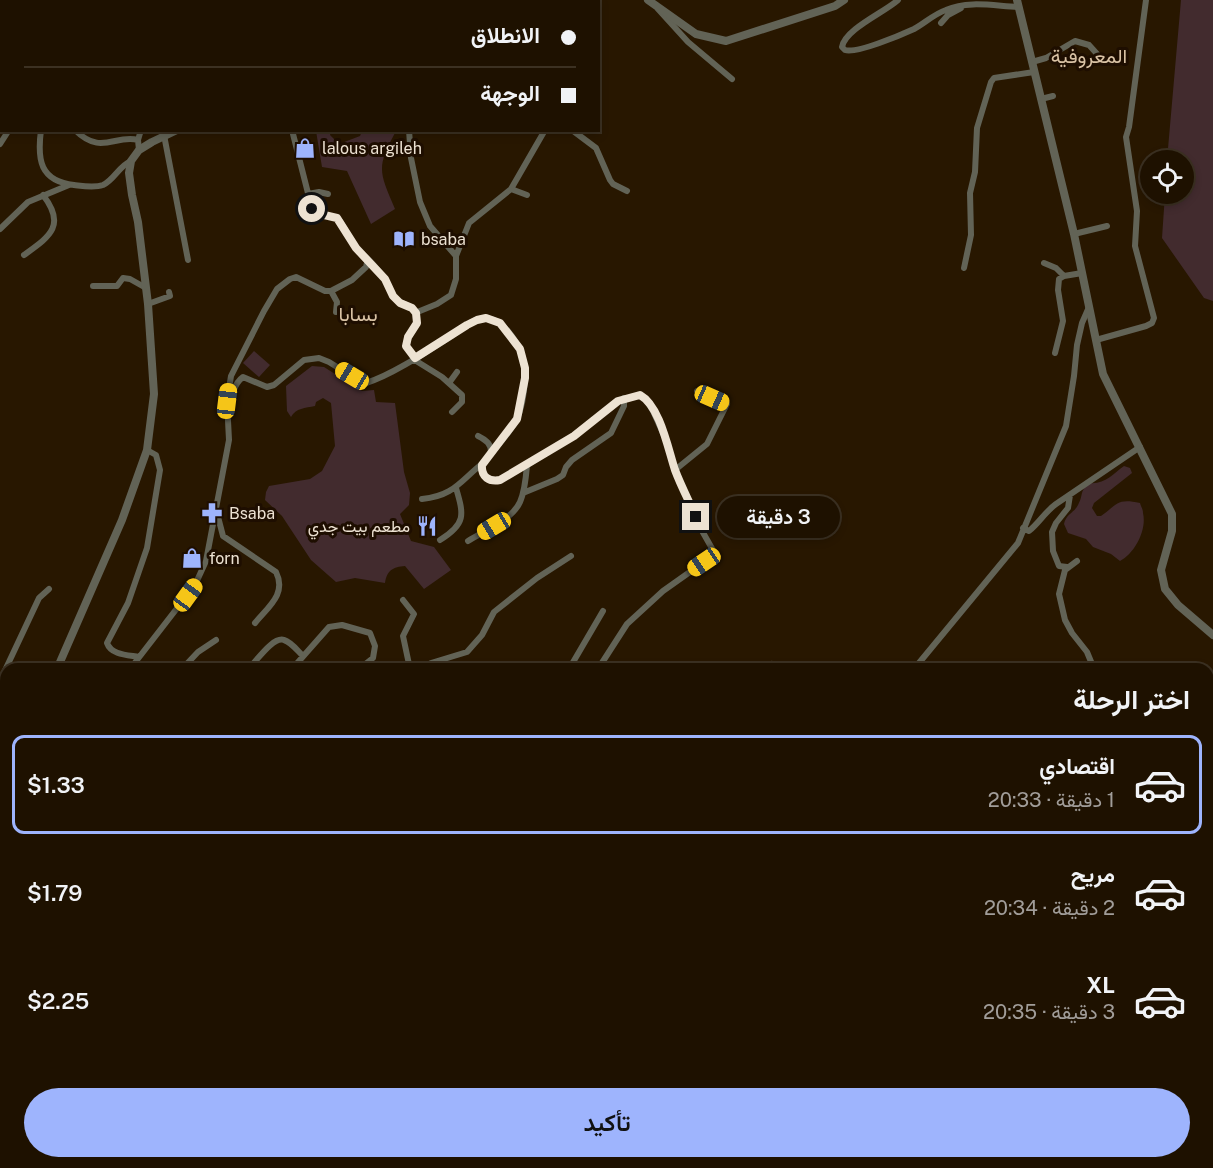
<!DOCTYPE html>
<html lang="ar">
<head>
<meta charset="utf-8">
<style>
  :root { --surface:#1e1100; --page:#2b1f0f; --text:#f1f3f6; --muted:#a19d99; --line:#3c3122; --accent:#9eb4fd }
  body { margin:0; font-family:"Public Sans",Vazirmatn,sans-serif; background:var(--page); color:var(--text); direction:rtl; height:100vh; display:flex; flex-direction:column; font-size:22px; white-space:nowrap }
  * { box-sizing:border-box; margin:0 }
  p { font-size:20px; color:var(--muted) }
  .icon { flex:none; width:33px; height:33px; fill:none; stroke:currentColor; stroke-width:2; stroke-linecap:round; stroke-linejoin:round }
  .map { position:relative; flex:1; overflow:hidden; direction:ltr }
  .drawer { position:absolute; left:0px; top:663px; width:1214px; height:506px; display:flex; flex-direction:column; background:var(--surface); border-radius:18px 18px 0 0; box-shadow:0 3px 9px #0003,0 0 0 2px var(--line); direction:rtl }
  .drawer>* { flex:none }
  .guide { position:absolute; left:0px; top:0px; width:600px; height:132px; box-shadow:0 3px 9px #0003,0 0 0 2px var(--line); direction:rtl; display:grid; align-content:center; height:132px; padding:0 24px; background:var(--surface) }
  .tools { position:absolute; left:1140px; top:150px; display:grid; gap:12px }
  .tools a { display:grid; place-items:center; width:54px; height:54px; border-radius:50%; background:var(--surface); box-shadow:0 3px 9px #0003,0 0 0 2px var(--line); font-size:30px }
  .end { position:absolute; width:27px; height:27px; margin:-14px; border:8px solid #ede2d2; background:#111; box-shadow:0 0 0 3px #111 }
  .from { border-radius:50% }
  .bubble { position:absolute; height:42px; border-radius:21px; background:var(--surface); box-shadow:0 3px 9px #0003,0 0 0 2px var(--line); font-size:20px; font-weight:600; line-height:42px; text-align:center; direction:rtl }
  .car { position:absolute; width:18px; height:36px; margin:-18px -9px; border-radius:8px; box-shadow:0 0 4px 2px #0007; background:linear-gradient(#f5c518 24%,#345 0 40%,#f5c518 0 76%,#345 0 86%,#f5c518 0) }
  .guide b { display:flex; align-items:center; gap:21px; height:57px; font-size:22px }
  .guide b+b { border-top:2px solid var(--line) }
  .guide i { width:15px; height:15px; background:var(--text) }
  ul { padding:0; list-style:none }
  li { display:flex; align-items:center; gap:18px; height:99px; margin:0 12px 9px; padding:0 12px; border:3px solid transparent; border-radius:12px }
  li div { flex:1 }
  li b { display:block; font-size:22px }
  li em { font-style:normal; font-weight:600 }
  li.selected { border-color:var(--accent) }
  li>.icon { width:54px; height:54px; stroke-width:1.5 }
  h2 { padding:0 24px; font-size:27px; line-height:72px }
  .action { display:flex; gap:12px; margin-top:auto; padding:12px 24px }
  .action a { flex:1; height:69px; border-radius:36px; background:var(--accent); color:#111; font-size:24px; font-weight:600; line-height:69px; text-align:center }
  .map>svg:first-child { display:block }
  .green { fill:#422b2e }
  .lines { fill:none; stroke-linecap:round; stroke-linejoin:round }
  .minor { stroke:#626356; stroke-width:6 }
  .tertiary { stroke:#626356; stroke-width:8 }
  .route { stroke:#ede2d2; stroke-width:8 }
  .labels { text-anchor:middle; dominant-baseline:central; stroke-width:6; stroke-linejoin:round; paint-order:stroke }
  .poi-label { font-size:16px; fill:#ede2d2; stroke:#1e0e00; text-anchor:start }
  .quarter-label { font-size:20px; fill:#d9c2a4; stroke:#1e0e00 }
</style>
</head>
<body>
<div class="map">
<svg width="1213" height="1168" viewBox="0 0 1213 1168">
  <rect width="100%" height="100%" fill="#281700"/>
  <path class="green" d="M1181,0H1213V301L1204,298L1162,238L1165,194H1184V160H1167Z
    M316,131H331L330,135L339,144L360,136L362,131H396C376,168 379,171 395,209L371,224L347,171L322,167Z
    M254,351L270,365L259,377L243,363Z
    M312,366L324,367L362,391L374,390L376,402L395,403L404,472L410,493L409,505L400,514L411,541L434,547L451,570L424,589L405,566C393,567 387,570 385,583L355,578L336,582L311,560L282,516L265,500L266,492L269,486L310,479L322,471L335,446L331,403L323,398L316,402L315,406C305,408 296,408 291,417L287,411L286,386Z
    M1124,466L1130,468L1132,473L1094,503L1092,508L1097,516H1101C1118,504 1117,498 1140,503C1141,507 1143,509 1143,513C1147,530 1135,553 1120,561L1111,554L1093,547L1086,539L1068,533L1064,524C1066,514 1074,513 1078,505C1084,494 1079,492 1089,483C1104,485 1113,474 1124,466Z
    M1208,682H1213V787L1208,781Z
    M1208,832L1213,838V928L1211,933L1213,934V1119L1208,1127V1048L1212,1036L1208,1026Z"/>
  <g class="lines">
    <path class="minor" d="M284,0L289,2
      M898,0C885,12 845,29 842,47L845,50C856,54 901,35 914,29C925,23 934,14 946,10C969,0 994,6 1019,7
      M212,2L214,0
      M304,2L308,0
      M658,9L688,42L732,79
      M0,10H2
      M941,23L948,15L961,8
      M1032,62L1046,58L1075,41L1089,45L1098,55
      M1041,99L1053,96
      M41,130C37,160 40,181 74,185C83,186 94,188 103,185C114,180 119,166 131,161
      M75,130C101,156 115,134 138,140L139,150
      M409,130L411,158L420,202L430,226L456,256V279L451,295L437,304L415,313
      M572,130L596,148L610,180L613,184L627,191
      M164,135L188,260
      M138,140L141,130
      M0,144L9,130
      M511,189L527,195
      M308,194L319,192L328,194
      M0,229L28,202L69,185
      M1074,234L1107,226
      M24,255C49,237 67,226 43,195
      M456,256L469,223L511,189L545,130
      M368,259C375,266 381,273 386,281C390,287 391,294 395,298C403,306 418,306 417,320C416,329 407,336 406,346L415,358
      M1044,263L1056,268L1064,276
      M964,268L971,235L970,193L975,172L977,128L991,82L994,78L1034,72
      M93,286H117L123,278L130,279L146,288
      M331,291L337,302L336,312
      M148,304L170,296L169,292
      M1096,340L1146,326L1152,323L1154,318L1135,246L1137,211L1126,137L1129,127L1146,0
      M1055,353L1063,321L1058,290L1059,279L1064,276L1082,273
      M413,359L442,377L462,395V402L452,412
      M449,383L457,372
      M229,414C231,401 232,385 243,377L267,387L274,385L304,360L319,358L329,362L361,382L366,383C390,376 428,351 450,337C461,330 472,318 486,318C503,319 517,341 522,355C528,374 524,410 513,426C504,440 491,452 482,465L484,476L491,481L500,480L527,465L574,436L618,401L640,395L645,398L653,411L666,440L675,470L701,529L714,552L711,557L663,591L627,624L598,669
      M478,436C486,440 492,444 491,454
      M675,470L707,444L727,404L697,391
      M523,493L557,479L563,475L566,467L572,460L611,433L624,406V398
      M422,499C454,496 460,481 483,463
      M217,513L223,536L276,572C287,594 268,607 255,623
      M1023,528L1029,531C1039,523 1045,512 1056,504L1140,447
      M440,540C466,524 464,515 456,488
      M468,541C484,531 512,520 520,502C525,491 526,477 527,465
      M1077,561L1065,570L1059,594L1065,620L1072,633L1087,652L1094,669
      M1067,567L1059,566L1053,551L1052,532L1056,523L1068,508L1070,495
      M403,600L414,614L403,636L410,669
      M139,657C128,655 111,655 107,643L128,603L147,548L160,470L156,455L147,450
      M130,669L195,585L206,561L229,440L227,401L231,376L264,311L277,289L290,279L296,277L325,291H331L352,280L366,267L368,259L356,248L340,221C332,214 320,216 312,209L292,130
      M182,669L198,652L216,640
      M248,669C256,662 273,636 284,640C291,642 297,650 302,655
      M292,669L329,627L342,625L370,633L375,646L373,658L359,669
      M422,669L431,663L467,652L482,635L494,612L537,578L571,556
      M574,669L572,664L603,611
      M769,669L772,664
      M914,669L1018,543L1066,426L1074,376L1077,345L1082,323L1089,307
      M0,681L39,598L49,589
      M1208,797L1213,792
      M0,880H6
      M0,928L6,935
      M1208,936L1213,922
      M0,1033L6,1035
      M1208,1068L1213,1057
      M0,1084L6,1073
      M0,1134L6,1135
      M1208,1135L1213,1128
      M1208,1138L1213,1141
      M47,1162L51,1168
      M568,1162L569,1168
      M283,1168L287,1162
      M334,1168L335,1162
      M495,1168L498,1162
      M1039,1168L1043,1162
      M1141,1168L1144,1162
      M1184,1168L1187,1162"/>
    <path class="tertiary" d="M206,0V2
      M648,0L696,34L726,41L835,6L844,0
      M1017,0L1074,234L1103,374L1172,514V531L1161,570L1165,589L1178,605L1213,635
      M370,2L371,0
      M57,669L122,520L147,450L154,394L148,304L138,222L132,195L129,173L131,161L139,150L152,142L177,130
      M134,1162L136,1168
      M140,1162L143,1168"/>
  </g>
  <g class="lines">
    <path class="route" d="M312,209L320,214L337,218L356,248L385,279L393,296L400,303L412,308L416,313L417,323L408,337L406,346L415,358L467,325L477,320L486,318L500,323L520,349L525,368V378L517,419L482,465C481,477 489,482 500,480L574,436L618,401L640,395C660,406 668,449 675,470C681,486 689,501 696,517"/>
  </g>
  <defs>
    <g id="shop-bare" transform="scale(1.62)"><path d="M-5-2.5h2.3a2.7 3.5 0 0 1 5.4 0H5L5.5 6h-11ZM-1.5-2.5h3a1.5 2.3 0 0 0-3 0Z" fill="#9eb4fd" stroke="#1e0e00" stroke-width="2.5" paint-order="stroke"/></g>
    <g id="library-bare" transform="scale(1.62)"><path d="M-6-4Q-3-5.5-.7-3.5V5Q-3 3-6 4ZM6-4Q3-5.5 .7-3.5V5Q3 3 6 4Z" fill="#9eb4fd" stroke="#1e0e00" stroke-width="2.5" paint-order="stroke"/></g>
    <g id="pharmacy-bare" transform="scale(1.62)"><path d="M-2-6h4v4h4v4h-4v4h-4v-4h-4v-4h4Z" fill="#9eb4fd" stroke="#1e0e00" stroke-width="2.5" paint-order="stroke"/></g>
    <g id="restaurant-bare" transform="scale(1.62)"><path d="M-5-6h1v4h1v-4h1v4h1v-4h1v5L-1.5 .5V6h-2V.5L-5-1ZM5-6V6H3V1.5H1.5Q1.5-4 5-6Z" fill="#9eb4fd" stroke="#1e0e00" stroke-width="2.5" paint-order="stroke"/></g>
  </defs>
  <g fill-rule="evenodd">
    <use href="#shop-bare" x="305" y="148"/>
    <use href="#library-bare" x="404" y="239"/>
    <use href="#pharmacy-bare" x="212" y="513"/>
    <use href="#restaurant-bare" x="427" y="526"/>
    <use href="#shop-bare" x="192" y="558"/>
  </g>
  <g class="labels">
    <g class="poi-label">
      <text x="322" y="148">lalous argileh</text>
      <text x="421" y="239">bsaba</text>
      <text x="229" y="513">Bsaba</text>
      <text x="410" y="526" text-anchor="end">مطعم بيت جدي</text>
      <text x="209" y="558">forn</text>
    </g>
    <g class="quarter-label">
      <text x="1089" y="56">المعروفية</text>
      <text x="358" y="314">بسابا</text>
    </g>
  </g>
</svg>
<div class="tools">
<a><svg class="icon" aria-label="locate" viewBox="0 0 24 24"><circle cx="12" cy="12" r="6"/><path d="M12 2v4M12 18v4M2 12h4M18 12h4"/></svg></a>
</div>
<i class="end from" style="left:312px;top:209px"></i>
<i class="end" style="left:696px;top:517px"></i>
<div class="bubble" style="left:717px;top:496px;width:123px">3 دقيقة</div>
<i class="car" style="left:352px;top:376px;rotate:301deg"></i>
<i class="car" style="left:712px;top:398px;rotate:114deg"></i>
<i class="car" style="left:227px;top:401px;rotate:7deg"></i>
<i class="car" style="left:494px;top:526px;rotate:239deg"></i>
<i class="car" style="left:704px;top:562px;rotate:236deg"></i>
<i class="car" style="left:188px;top:595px;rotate:36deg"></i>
<div class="guide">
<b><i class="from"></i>الانطلاق</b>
<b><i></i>الوجهة</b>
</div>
<section class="drawer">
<h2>اختر الرحلة</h2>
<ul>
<li class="selected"><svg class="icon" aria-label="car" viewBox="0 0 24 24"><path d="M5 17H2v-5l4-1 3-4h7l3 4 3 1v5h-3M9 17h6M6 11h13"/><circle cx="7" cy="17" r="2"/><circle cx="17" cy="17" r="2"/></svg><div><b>اقتصادي</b><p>1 دقيقة · 20:33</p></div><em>$1.33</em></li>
<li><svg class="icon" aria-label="car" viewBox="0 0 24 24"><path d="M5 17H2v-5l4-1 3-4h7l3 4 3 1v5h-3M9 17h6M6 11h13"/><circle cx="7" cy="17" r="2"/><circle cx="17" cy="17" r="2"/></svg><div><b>مريح</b><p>2 دقيقة · 20:34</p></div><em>$1.79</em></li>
<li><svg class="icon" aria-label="car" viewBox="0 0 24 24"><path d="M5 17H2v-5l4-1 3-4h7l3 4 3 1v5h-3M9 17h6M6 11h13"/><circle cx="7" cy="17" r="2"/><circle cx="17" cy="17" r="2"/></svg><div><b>XL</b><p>3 دقيقة · 20:35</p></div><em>$2.25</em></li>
</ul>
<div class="action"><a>تأكيد</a></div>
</section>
</div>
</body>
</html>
